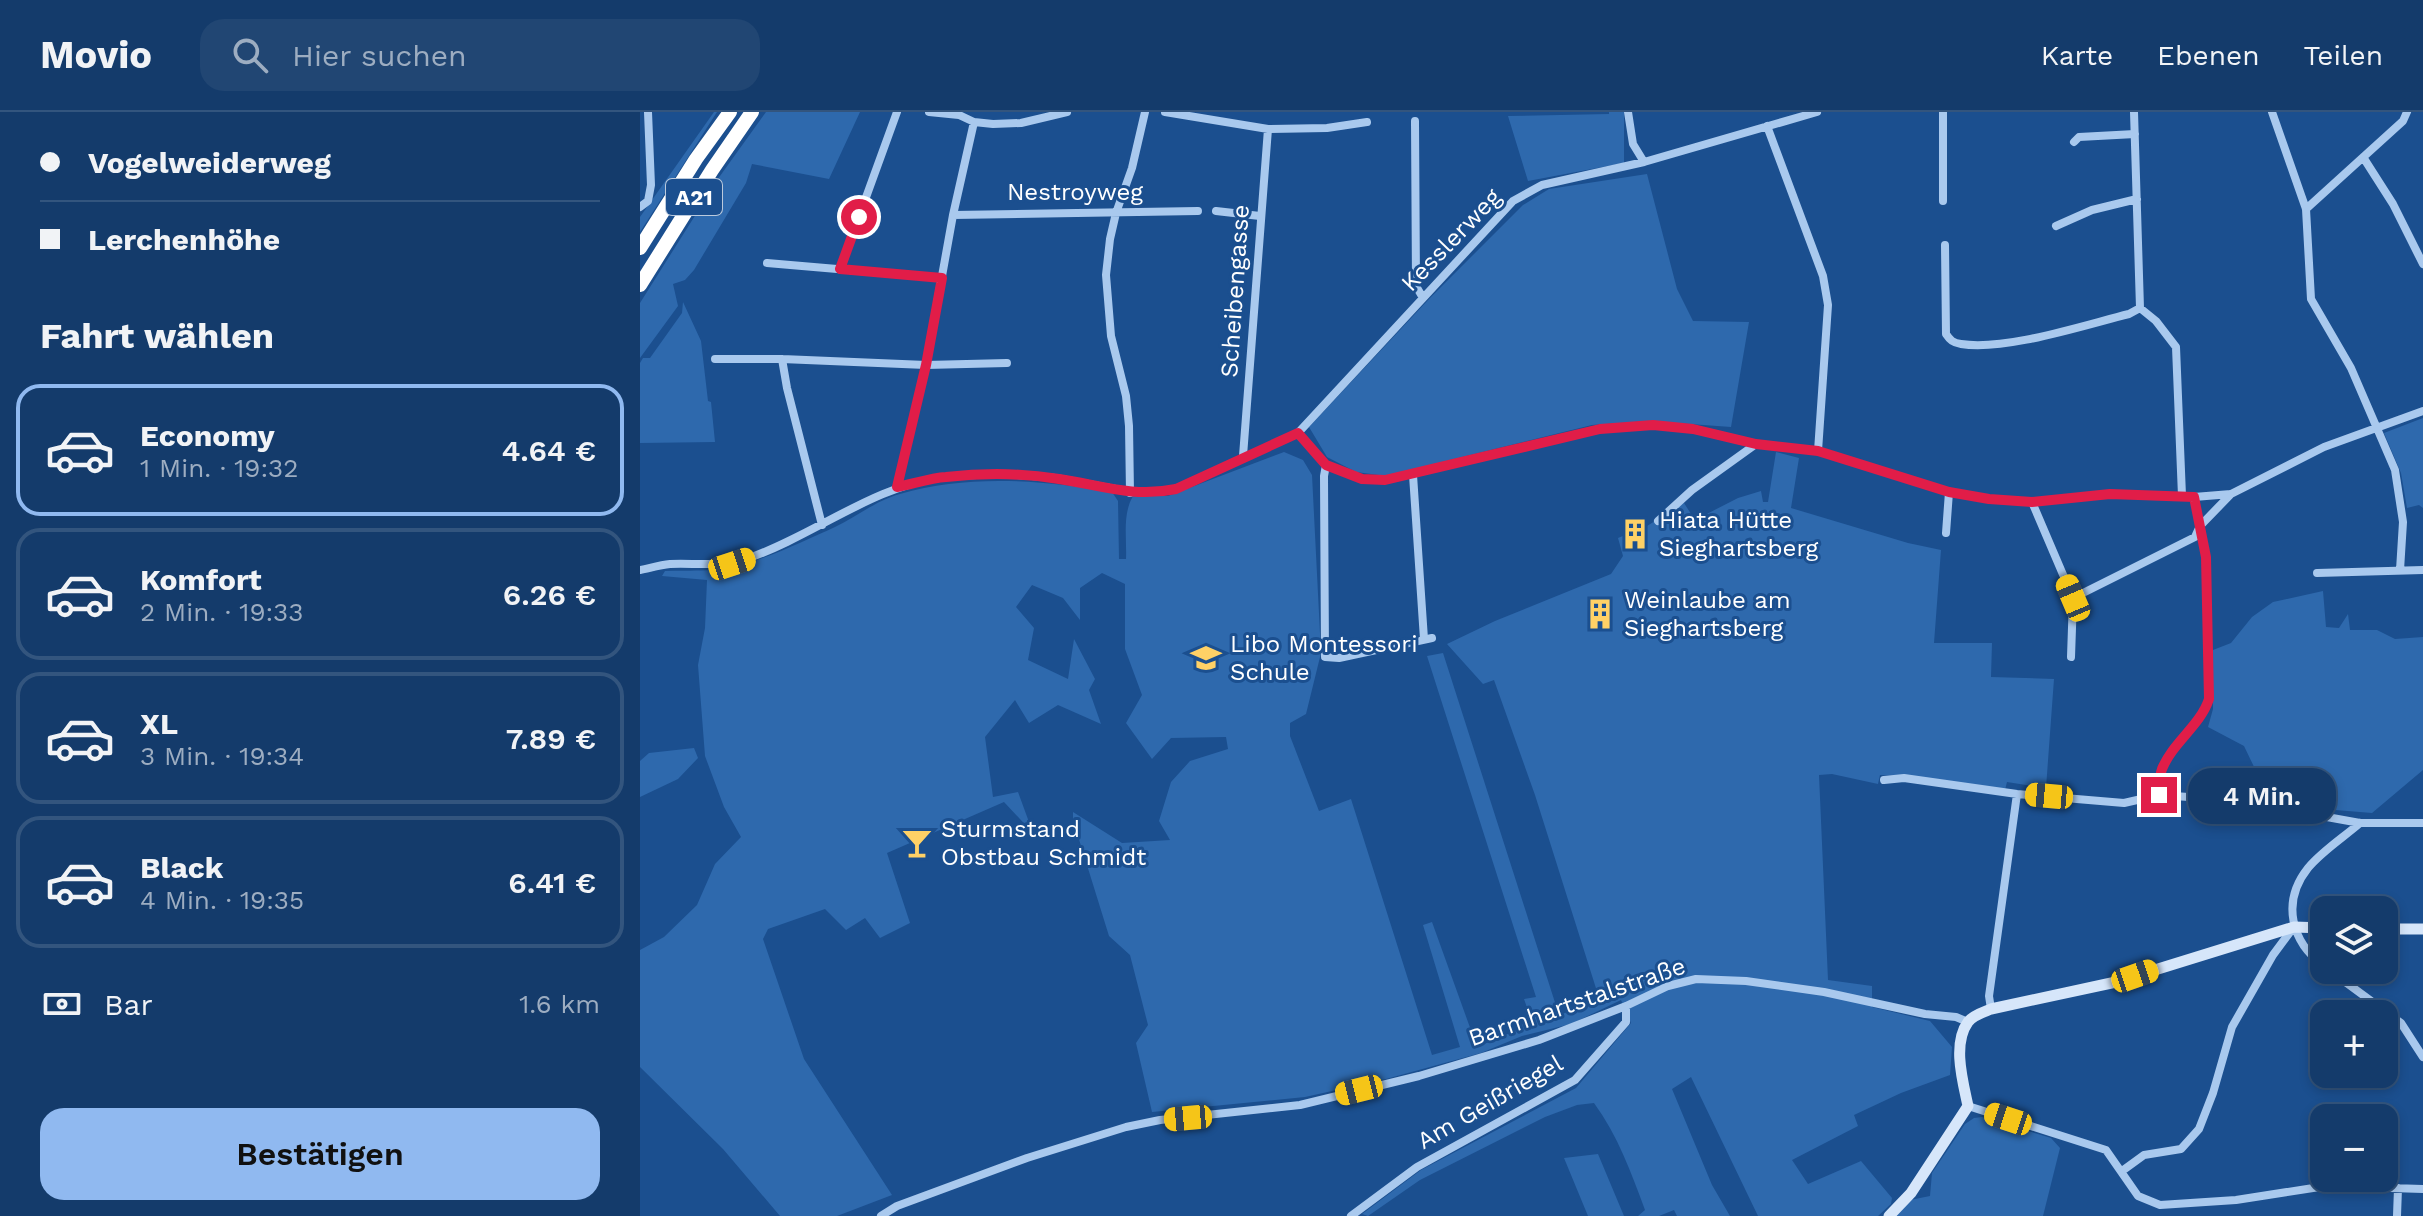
<!DOCTYPE html>
<html lang="de">
<head>
<meta charset="utf-8">
<style>
  :root { --surface:#143b6b; --page:#214673; --text:#f1f3f6; --muted:#9dadc1; --line:#33557e; --accent:#90b9f0 }
  body { margin:0; font-family:"Work Sans",sans-serif; background:var(--page); color:var(--text); height:100vh; display:flex; flex-direction:column; font-size:30px; white-space:nowrap }
  * { box-sizing:border-box; margin:0 }
  p { font-size:26px; color:var(--muted) }
  .icon { flex:none; width:44px; height:44px; fill:none; stroke:currentColor; stroke-width:2; stroke-linecap:round; stroke-linejoin:round }
  .map { position:relative; flex:1; overflow:hidden }
  .sheet { display:flex; flex-direction:column; background:var(--surface); width:640px }
  .sheet>* { flex:none }
  .guide { display:grid; align-content:center; height:176px; padding:0 40px; background:var(--surface) }
  .tools { position:absolute; left:1670px; top:784px; display:grid; gap:16px }
  .tools a { display:grid; place-items:center; width:88px; height:88px; border-radius:16px; background:var(--surface); box-shadow:0 4px 12px #0003,0 0 0 2px var(--line); font-size:40px }
  .end { position:absolute; width:36px; height:36px; margin:-18px; border:10px solid #e11d48; background:#fff; box-shadow:0 0 0 4px #fff }
  .from { border-radius:50% }
  .bubble { position:absolute; height:56px; border-radius:24px; background:var(--surface); box-shadow:0 4px 12px #0003,0 0 0 2px var(--line); font-size:26px; font-weight:600; line-height:56px; text-align:center }
  .car { position:absolute; width:24px; height:48px; margin:-24px -12px; border-radius:10px; box-shadow:0 0 6px 2px #0007; background:linear-gradient(#f5c518 24%,#345 0 40%,#f5c518 0 76%,#345 0 86%,#f5c518 0) }
  .guide b { display:flex; align-items:center; gap:28px; height:76px; font-size:30px }
  .guide b+b { border-top:2px solid var(--line) }
  .guide i { width:20px; height:20px; background:var(--text) }
  ul { padding:0; list-style:none }
  li { display:flex; align-items:center; gap:24px; height:132px; margin:0 16px 12px; padding:0 24px; border:4px solid var(--line); border-radius:24px }
  li div { flex:1 }
  li b { display:block; font-size:30px }
  li em { font-style:normal; font-weight:600 }
  li.current { border-color:var(--accent) }
  li>.icon { width:72px; height:72px; stroke-width:1.5 }
  h2 { padding:0 40px; font-size:36px; line-height:96px }
  .pay { display:flex; align-items:center; gap:20px; height:88px; padding:0 40px; font-size:30px }
  .pay p { margin-inline-start:auto }
  .action { display:flex; gap:16px; margin-top:auto; padding:16px 40px }
  .action a { flex:1; height:92px; border-radius:24px; background:var(--accent); color:#111; font-size:32px; font-weight:600; line-height:92px; text-align:center }
  header { display:flex; align-items:center; gap:48px; box-sizing:border-box; height:112px; padding:0 40px; background:var(--surface); border-bottom:2px solid var(--line) }
  header strong { font-size:38px }
  nav { display:flex; gap:44px; margin-inline-start:auto; font-size:28px }
  .search { width:560px; height:72px; background:var(--page); display:flex; align-items:center; gap:20px; box-sizing:border-box; padding:0 28px; border-radius:24px; color:var(--muted); font-size:30px }
  main { display:flex; flex:1; min-height:0 }
  .map>svg:first-child { display:block }
  .green { fill:#2e69ad }
  .lines { fill:none; stroke-linecap:round; stroke-linejoin:round }
  .street { stroke:#a9c9ee; stroke-width:8 }
  .secondary { stroke:#d6e6fa; stroke-width:11 }
  .highway { stroke:#fff; stroke-width:14 }
  .route { stroke:#e11d48; stroke-width:10 }
  .labels { text-anchor:middle; dominant-baseline:central; stroke-width:6; stroke-linejoin:round; paint-order:stroke }
  .shield { fill:#1b4f8f; stroke:#bbcadd; stroke-width:2 }
  .shield-label { font-size:22px; font-weight:bold; fill:#fff }
  .street-label { font-size:24px; fill:#fff; stroke:#1b4f8f }
  .poi-label { font-size:24px; fill:#fff; stroke:#1b4f8f; text-anchor:start }
</style>
</head>
<body>
<header>
<strong>Movio</strong>
<div class="search"><svg class="icon" aria-label="search" viewBox="0 0 24 24"><circle cx="10" cy="10" r="6"/><path d="M15 15l6 6"/></svg>Hier suchen</div>
<nav><a>Karte</a><a>Ebenen</a><a>Teilen</a></nav>
</header>
<main>
<section class="sheet">
<div class="guide">
<b><i class="from"></i>Vogelweiderweg</b>
<b><i></i>Lerchenhöhe</b>
</div>
<h2>Fahrt wählen</h2>
<ul>
<li class="current"><svg class="icon" aria-label="car" viewBox="0 0 24 24"><path d="M5 17H2v-5l4-1 3-4h7l3 4 3 1v5h-3M9 17h6M6 11h13"/><circle cx="7" cy="17" r="2"/><circle cx="17" cy="17" r="2"/></svg><div><b>Economy</b><p>1 Min. · 19:32</p></div><em>4.64 €</em></li>
<li><svg class="icon" aria-label="car" viewBox="0 0 24 24"><path d="M5 17H2v-5l4-1 3-4h7l3 4 3 1v5h-3M9 17h6M6 11h13"/><circle cx="7" cy="17" r="2"/><circle cx="17" cy="17" r="2"/></svg><div><b>Komfort</b><p>2 Min. · 19:33</p></div><em>6.26 €</em></li>
<li><svg class="icon" aria-label="car" viewBox="0 0 24 24"><path d="M5 17H2v-5l4-1 3-4h7l3 4 3 1v5h-3M9 17h6M6 11h13"/><circle cx="7" cy="17" r="2"/><circle cx="17" cy="17" r="2"/></svg><div><b>XL</b><p>3 Min. · 19:34</p></div><em>7.89 €</em></li>
<li><svg class="icon" aria-label="car" viewBox="0 0 24 24"><path d="M5 17H2v-5l4-1 3-4h7l3 4 3 1v5h-3M9 17h6M6 11h13"/><circle cx="7" cy="17" r="2"/><circle cx="17" cy="17" r="2"/></svg><div><b>Black</b><p>4 Min. · 19:35</p></div><em>6.41 €</em></li>
</ul>
<div class="pay"><svg class="icon" aria-label="cash" viewBox="0 0 24 24"><path d="M3 7h18v10H3z"/><circle cx="12" cy="12" r="2"/></svg>Bar<p>1.6 km</p></div>
<div class="action"><a>Bestätigen</a></div>
</section>
<div class="map">
<svg width="1783" height="1104" viewBox="0 0 1783 1104">
  <rect width="100%" height="100%" fill="#1b4f8f"/>
  <path class="green" d="M74,0H77L0,120V105Z
    M126,0H220L189,67L112,52L106,71L54,158L45,168L33,172L38,194L0,246V191L80,64Z
    M969,0H984V51L888,69L868,4L969,2Z
    M1007,62L1037,177L1053,209L1109,210L1091,315L1008,309L952,313L746,364L716,360L687,345L669,315L789,187L883,93L909,77Z
    M43,190L61,229L68,289L71,290L75,330L0,331V251L3,246H10L42,201Z
    M1783,306V396L1779,393L1767,396L1761,361L1744,321Z
    M644,340L663,348L672,363L681,541L666,602L650,611V624L679,699L711,687L792,943L820,935L783,813L792,810L837,935L877,918L890,904L884,887L896,885L787,544L803,541L919,903L960,889L895,683L854,568L843,572L807,532L855,509L971,462L983,444L978,426L1007,414L1044,391L1055,408L1098,386L1121,379L1123,390H1128L1136,340L1159,346L1151,396L1268,431L1301,438L1294,531H1352L1351,565L1414,567L1406,676L1367,670L1365,678L1266,664L1240,663L1238,672L1192,662L1179,663L1188,868L1232,874V895L1290,909L1312,935L1310,963L1261,981L1214,1003L1218,1014L1152,1048L1168,1072L1221,1049L1252,1086L1251,1092L1238,1104H1118L1051,965L1032,977L1072,1073L1090,1104H1037L1034,1098L1019,1104H998L1005,1098C991,1060 978,1024 954,991L937,993L905,1005L780,1068L728,1104L722,1102L781,1058L936,976L991,911L981,888L931,912L882,924L841,941L746,967L665,985L512,1000L496,931L508,913L490,843L469,824L433,708V700L482,731L530,728L519,709L531,670L550,649L588,637L586,625L531,626L512,647L486,611L502,583L485,537V472L462,461L440,476V508L423,486L392,473L376,495L394,516L388,548L428,567L434,527L455,567L449,578L461,612L418,593L389,611L375,588L345,625L353,685L378,680L393,721L364,690L247,741L270,811L240,826L225,806L206,818L185,797L128,817L123,827L164,947L252,1083L197,1104H140L83,1037L0,955V838L24,825L57,793L75,752L101,725L84,695L65,644L58,553L65,516L67,468L22,464L25,459C45,458 67,460 86,456C119,451 164,429 195,415C216,405 237,388 260,382C328,362 402,368 472,380L478,389L479,447H486C487,426 482,403 493,384H528Z
    M1683,479L1686,515L1699,516L1708,502L1710,518H1737L1755,527L1783,525V658L1732,701L1659,695L1628,684L1604,634L1568,615L1573,597V538L1591,531L1612,505L1633,490Z
    M54,636L58,646L38,667L0,685V649L9,641Z
    M1342,1005L1411,1026L1420,1036L1403,1104H1253L1270,1088L1290,1084L1292,1061L1325,1012L1334,1006Z
    M958,1042L984,1104H948L924,1046Z"/>
  <g class="lines">
    <path class="street" d="M289,0L319,3L334,10L353,12L381,11L427,0
      M525,0L628,17L687,16L727,10
      M988,0L993,32L1004,50
      M1494,0L1500,196L1516,209L1536,235L1542,384
      M1632,0L1666,97L1671,187L1711,256L1755,358L1763,410L1760,458
      M775,9L776,174L783,186
      M1127,14L1183,164L1188,193L1178,339
      M1434,30L1439,25L1495,22
      M1723,45L1753,92L1783,152
      M1303,89V0
      M0,95L8,89L11,73L8,0
      M1666,97L1763,9L1767,0
      M576,99L620,104
      M313,103L558,99
      M1416,114L1452,98L1497,87
      M1305,133L1306,222C1310,228 1313,231 1321,232C1366,239 1444,213 1489,202L1500,196
      M127,151L302,166
      M200,157L257,0
      M75,247H142L286,253L367,251
      M142,247L147,276L182,413
      M658,321L686,353L722,367L745,368L960,317L1013,313L1053,317L1116,332L1178,339L1309,380L1349,387L1392,390L1470,382L1554,385L1591,382L1684,335L1783,299
      M603,344L628,17
      M686,353L684,364L685,545L699,546L792,526
      M773,363L784,527
      M257,375L286,253L313,103L334,10
      M490,381L489,314L486,284L471,224L466,163L470,127L476,101L492,56L505,0
      M1392,390L1433,486L1555,425L1560,414L1591,382
      M1018,409L1052,378L1116,332
      M1306,421L1309,380
      M0,458C10,456 20,453 30,452C57,451 83,455 109,446C175,423 234,373 305,365C341,361 380,362 415,366C458,372 492,386 536,377L658,321L873,89L902,73L1004,50L1177,0
      M1677,461L1783,458
      M1431,545L1433,486
      M1244,668L1264,666L1377,682L1484,691L1519,683L1593,688L1720,711H1783
      M1519,683C1520,675 1519,664 1522,657C1533,630 1560,614 1569,587L1566,445L1554,385
      M1684,854C1651,830 1641,790 1668,756C1682,739 1704,725 1720,711
      M1689,858L1761,911L1783,945
      M1351,897L1349,884L1377,682
      M1328,994L1466,1038L1498,1084L1520,1093L1596,1088L1686,1074L1783,1077
      M1482,1059L1504,1043L1541,1037L1559,1017L1573,981L1592,915L1633,843L1653,816
      M241,1104L257,1094L387,1046L486,1015L520,1008L660,993L779,964L899,928L986,894L1028,874L1056,867L1106,869L1184,880L1285,902L1316,905L1328,910
      M711,1104L777,1055L935,968L986,910V894
      M1757,1104L1758,1076"/>
    <path class="secondary" d="M1744,817H1783
      M1249,1104L1271,1081L1328,994C1323,970 1312,932 1328,910C1333,903 1344,900 1351,897L1476,870L1654,815L1684,816"/>
    <path class="highway" d="M0,136L56,47L90,0
      M0,173L72,58L112,0"/>
  </g>
  <g class="lines">
    <path class="route" d="M219,105L200,157L302,166L286,253L257,375C273,372 290,366 306,365C342,361 382,361 419,367C460,373 493,386 536,377L658,321L686,353L722,367L745,368L960,317L1013,313L1053,317L1116,332L1178,339L1309,380L1349,387L1392,390L1470,382L1554,385L1566,445L1569,587C1560,614 1533,630 1522,657C1519,665 1520,675 1519,683"/>
  </g>
  <defs>
    <g id="building-bare" transform="scale(2.4)"><path d="M-4-6H4V6H1V3H-1V6H-4ZM-2.5-4.3h1.7v1.8h-1.7ZM.8-4.3h1.7v1.8H.8ZM-2.5-1h1.7V.8h-1.7ZM.8-1h1.7V.8H.8Z" fill="#ffd166" stroke="#1b4f8f" stroke-width="2.5" paint-order="stroke"/></g>
    <g id="school-bare" transform="scale(2.4)"><path d="M0-5L7-2L0 1L-7-2ZM-4 1L0 2.5L4 1V4Q0 6-4 4Z" fill="#ffd166" stroke="#1b4f8f" stroke-width="2.5" paint-order="stroke"/></g>
    <g id="bar-bare" transform="scale(2.4)"><path d="M-6-5H6L.8 .8V4.5H3.5V6h-7V4.5H-.8V.8Z" fill="#ffd166" stroke="#1b4f8f" stroke-width="2.5" paint-order="stroke"/></g>
  </defs>
  <g fill-rule="evenodd">
    <use href="#building-bare" x="995" y="422"/>
    <use href="#building-bare" x="960" y="502"/>
    <use href="#school-bare" x="566" y="546"/>
    <use href="#bar-bare" x="277" y="731"/>
  </g>
  <g class="labels">
    <rect class="shield" x="26" y="67" width="56" height="36" rx="6"/>
    <g class="shield-label">
      <text x="54" y="85">A21</text>
    </g>
    <g class="street-label">
      <text x="435" y="80">Nestroyweg</text>
      <text transform="translate(811 128) rotate(-46)">Kesslerweg</text>
      <text transform="translate(595 179) rotate(-86)">Scheibengasse</text>
      <text transform="translate(937 890) rotate(-19)">Barmhartstalstraße</text>
      <text transform="translate(850 990) rotate(-30)">Am Geißriegel</text>
    </g>
    <g class="poi-label">
      <text x="1019" y="408">Hiata Hütte<tspan x="1019" dy="28">Sieghartsberg</tspan></text>
      <text x="984" y="488">Weinlaube am<tspan x="984" dy="28">Sieghartsberg</tspan></text>
      <text x="590" y="532">Libo Montessori<tspan x="590" dy="28">Schule</tspan></text>
      <text x="301" y="717">Sturmstand<tspan x="301" dy="28">Obstbau Schmidt</tspan></text>
    </g>
  </g>
</svg>
<div class="tools">
<a><svg class="icon" aria-label="layers" viewBox="0 0 24 24"><path d="M12 4l9 5-9 5-9-5zM3 14l9 5 9-5"/></svg></a>
<a>+</a>
<a>−</a>
</div>
<i class="end from" style="left:219px;top:105px"></i>
<i class="end" style="left:1519px;top:683px"></i>
<div class="bubble" style="left:1548px;top:656px;width:148px">4 Min.</div>
<i class="car" style="left:92px;top:452px;rotate:72deg"></i>
<i class="car" style="left:1433px;top:486px;rotate:337deg"></i>
<i class="car" style="left:1409px;top:684px;rotate:275deg"></i>
<i class="car" style="left:1495px;top:864px;rotate:71deg"></i>
<i class="car" style="left:719px;top:978px;rotate:256deg"></i>
<i class="car" style="left:548px;top:1006px;rotate:265deg"></i>
<i class="car" style="left:1368px;top:1007px;rotate:288deg"></i>
</div>
</main>
</body>
</html>
